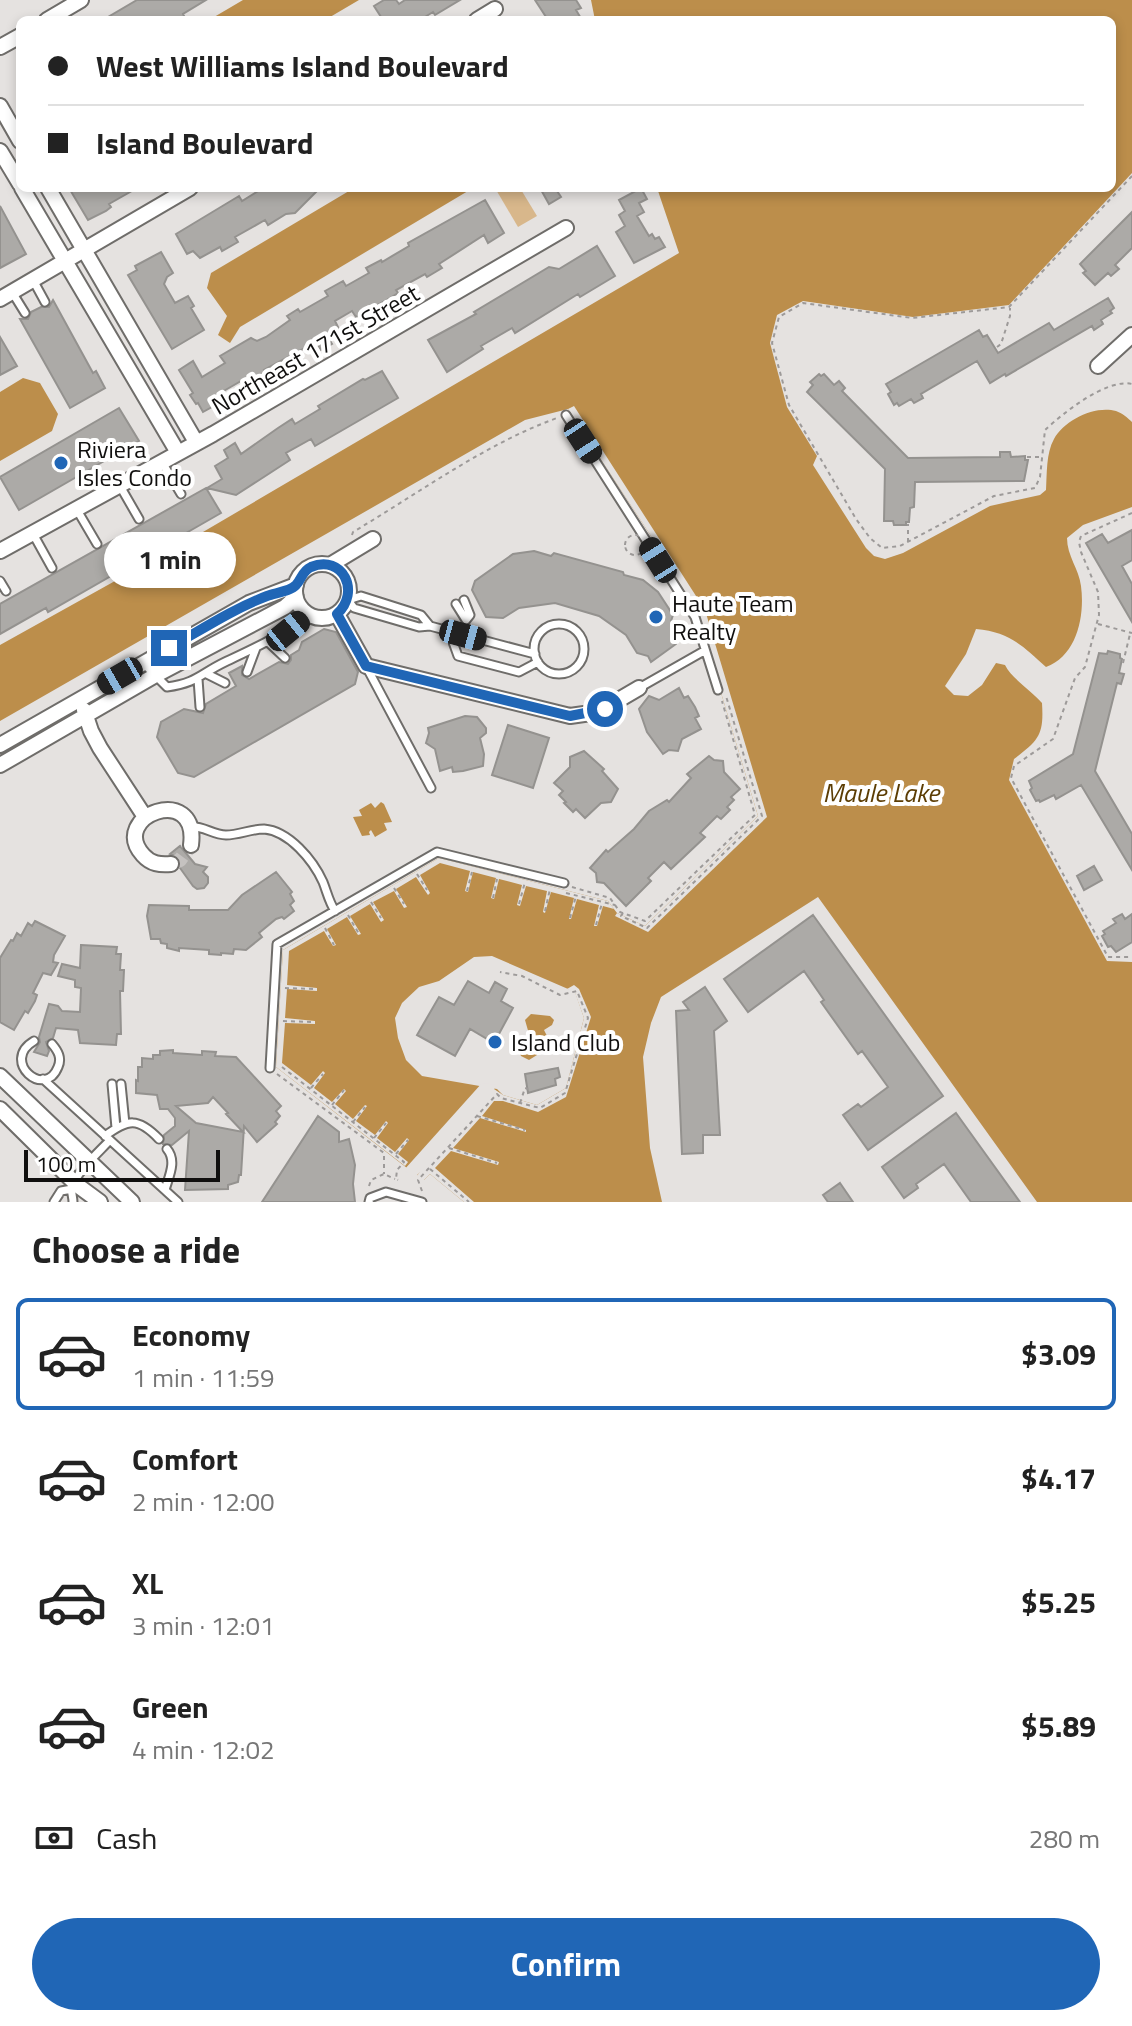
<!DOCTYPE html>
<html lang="en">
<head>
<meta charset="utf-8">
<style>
  :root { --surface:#fff; --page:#f2f2f2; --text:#222; --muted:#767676; --line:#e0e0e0; --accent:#2066b6 }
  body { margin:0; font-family:"Titillium Web",sans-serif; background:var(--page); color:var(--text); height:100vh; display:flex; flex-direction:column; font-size:30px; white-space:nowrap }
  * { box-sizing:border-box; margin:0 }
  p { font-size:26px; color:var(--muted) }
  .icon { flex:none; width:44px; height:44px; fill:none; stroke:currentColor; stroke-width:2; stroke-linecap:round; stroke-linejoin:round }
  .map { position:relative; height:1202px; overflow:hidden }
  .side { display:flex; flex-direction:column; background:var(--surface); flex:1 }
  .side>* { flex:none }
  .banner { position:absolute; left:16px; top:16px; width:1100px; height:176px; border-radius:12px; box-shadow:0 4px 12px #0003; display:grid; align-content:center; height:176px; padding:0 32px; background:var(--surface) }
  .scale { position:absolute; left:24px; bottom:20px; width:196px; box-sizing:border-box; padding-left:8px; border:4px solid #100f0e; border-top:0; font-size:22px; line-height:28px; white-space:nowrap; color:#100f0e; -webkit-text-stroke:6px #fff; paint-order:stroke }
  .end { position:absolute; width:36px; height:36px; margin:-18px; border:10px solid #2066b6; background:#fff; box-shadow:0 0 0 4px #fff }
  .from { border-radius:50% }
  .bubble { position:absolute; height:56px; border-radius:28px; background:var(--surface); box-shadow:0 4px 12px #0003; font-size:26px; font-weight:700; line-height:56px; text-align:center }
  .car { position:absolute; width:24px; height:48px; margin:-24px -12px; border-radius:10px; box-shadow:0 0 6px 2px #0007; background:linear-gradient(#222 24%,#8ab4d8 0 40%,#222 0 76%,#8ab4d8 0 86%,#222 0) }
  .banner b { display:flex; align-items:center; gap:28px; height:76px; font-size:30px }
  .banner b+b { border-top:2px solid var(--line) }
  .banner i { width:20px; height:20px; background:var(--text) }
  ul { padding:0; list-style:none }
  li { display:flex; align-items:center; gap:24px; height:112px; margin:0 16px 12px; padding:0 16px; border:4px solid transparent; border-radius:12px }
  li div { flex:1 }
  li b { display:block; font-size:30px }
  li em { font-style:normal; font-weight:700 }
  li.active { border-color:var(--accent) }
  li>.icon { width:72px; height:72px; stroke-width:1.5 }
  h2 { padding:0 32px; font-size:36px; line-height:96px }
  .pay { display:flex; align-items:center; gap:20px; height:88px; padding:0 32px; font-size:30px }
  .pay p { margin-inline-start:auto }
  .primary-button { display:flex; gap:16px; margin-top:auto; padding:16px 32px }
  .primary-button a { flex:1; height:92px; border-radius:48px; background:var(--accent); color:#fff; font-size:32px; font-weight:700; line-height:92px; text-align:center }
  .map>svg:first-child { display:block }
  .green { fill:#d8b78b }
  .water { fill:#bc8e4b; fill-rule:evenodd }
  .pier { fill:#e5e2e0 }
  .building { fill:#acaaa7; stroke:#94928f; stroke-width:2; fill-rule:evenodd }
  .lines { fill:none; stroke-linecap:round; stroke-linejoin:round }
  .street-tunnel { stroke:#c5c2c0; stroke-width:14; stroke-dasharray:14 7; stroke-linecap:butt }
  .lane-casing { stroke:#6f6d6a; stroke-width:11 }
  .street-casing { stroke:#6f6d6a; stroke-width:18 }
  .path { stroke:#9d9a99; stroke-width:2; stroke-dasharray:4 4; stroke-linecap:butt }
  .lane { stroke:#fff; stroke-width:7 }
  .street { stroke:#fff; stroke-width:14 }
  .route { stroke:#2066b6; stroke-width:10 }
  .poi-dot { fill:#2066b6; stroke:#fff; stroke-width:3 }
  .labels { text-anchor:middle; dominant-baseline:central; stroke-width:8; stroke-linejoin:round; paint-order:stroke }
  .street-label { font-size:24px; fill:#100f0e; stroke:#fff }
  .poi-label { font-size:24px; fill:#100f0e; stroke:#fff; text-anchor:start }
  .water-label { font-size:26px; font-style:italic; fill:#5c3d04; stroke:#fff }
</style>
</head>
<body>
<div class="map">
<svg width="1132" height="1202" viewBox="0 0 1132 1202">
  <rect width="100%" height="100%" fill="#e5e2e0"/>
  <path class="green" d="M495,188H520L537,216L518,227Z"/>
  <path class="water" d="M243,0H359L325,20H209Z
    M591,0H1132V173L1009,305L913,317L803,301L777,315L770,343L787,407L817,456L813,465L866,548L874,556L885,559L903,553L990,506L1040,495L1046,490C1047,474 1046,453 1054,439C1064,420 1095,405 1116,411C1122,413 1128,418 1132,422V507L1083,525L1067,538C1067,556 1079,569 1081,586C1085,616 1077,656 1046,667C1022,645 1009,632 976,629L966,654L945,686L954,695L968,696L982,685L996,663L1005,665C1012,679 1031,690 1042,703C1044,735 1039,740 1014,759L1009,780L1107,961L1132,962V1202H1037L818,897L661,997L651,1023L643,1057L650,1148L662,1202H464L430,1174L424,1180L407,1168L276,1067L283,950L439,858L608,901L617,913L645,926L758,816L698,616L666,559L568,409L525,420L0,721V645L203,532L679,253L657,188H1112V20H595ZM492,956L575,992L584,1018L566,1088L537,1105L503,1095L497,1089L422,1076L406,1060L398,1038L395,1018L402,1003L419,987L439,981L474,957Z
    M354,188H473L240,327L230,343L218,335L227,316L207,288L211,273Z
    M23,378L40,383L58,414L52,431L0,461V392Z
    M381,802L384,804L392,822L384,823L387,830L375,837L371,830L369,832L370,835L362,836L353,817L362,816L359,810L371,803L375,808Z
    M531,1014L550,1016L554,1020L552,1025L544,1030L548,1038L547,1043L539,1047L537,1055L529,1060L521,1056L517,1047L519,1042L529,1034L525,1020Z"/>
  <path class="pier" d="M574,406L705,610L767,817L648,932L615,916L617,913L645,926L758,816L698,616L666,559L568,409Z
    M439,858L608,901L614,909L603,906L597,926H594L599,905L577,899L571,919H569L574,898L551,892L545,913L543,912L547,891L526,886L520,906L517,905L522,885L499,879L494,899L491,898L496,878L473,872L468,892L465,891L470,871L440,863L420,875L430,893L428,895L416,877L396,889L407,907L404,908L394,891L373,902L384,920L381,922L370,904L350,916L361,934L358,935L347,917L327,929L336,945L333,946L324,931L289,951L287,985L317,988V991L287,989L285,1018L315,1021V1024L285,1023L282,1063L311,1085L323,1071L325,1073L314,1088L332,1102L344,1089L346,1091L335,1104L353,1119L365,1105L367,1106L356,1121L375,1135L386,1121L388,1123L377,1138L395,1152L407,1138L409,1140L398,1154L408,1162L405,1166L276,1067L283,950Z
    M574,985L579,989L591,1017L566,1097L538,1112L503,1101H494L482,1116L526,1130V1132L480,1118L453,1148L499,1162L498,1165L451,1151L435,1168L474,1202H464L430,1174L421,1183L415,1178L420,1172L414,1178L404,1170L482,1083L497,1085L494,1089L503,1095L537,1105L566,1088L584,1018L575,993L567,989Z"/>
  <path class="building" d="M137,0H206L183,14L186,20H103Z
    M384,0H396L399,4L405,0H460L435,15L433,12L420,20H383L374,6Z
    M535,0H576L581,8L576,10L582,20H548Z
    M69,188H137L109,204L111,207L106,211L88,220Z
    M263,188H320L295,213L286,214L268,225L265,220L235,237L238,242L222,251L220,247L200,258L193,251L187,254L176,234L239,196L242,201Z
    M540,188H555L561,197L549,204Z
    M641,188L647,199L639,203L644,212L637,216L649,236L652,234L655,239L659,237L665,247L634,263L616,232L625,226L619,215L625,211L619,200Z
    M485,200L504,233L488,243L484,235L439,264L442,268L427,277L425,274L396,290L398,293L385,301L356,317L352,311L335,321L339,329L327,336L332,344L321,350L316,342L264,370L265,372L251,381L248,377L215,396L219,403L203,412L198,403L196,404L190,395L193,393L179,370L193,361L202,377L225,363L220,356L251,338L257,341L266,337L290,320L287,316L298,309L300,312L328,296L325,291L343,281L346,286L369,273L366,268L381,260L382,262L409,246L408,243Z
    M0,206L26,254L0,268Z
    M1132,212V248L1115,265L1119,269L1111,276L1108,273L1095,285L1083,273L1086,271L1080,264Z
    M597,246L615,276L580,297L578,294L515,333L512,328L481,346L483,349L447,372L428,340L476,314L474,312L549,267L559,269Z
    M161,252L173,273L167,277L164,284L175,303L188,296L194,306L191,308L204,330L172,349L128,275L137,270L135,266Z
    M1108,298L1114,308L1110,311L1112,313L1101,320L1103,324L1094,330L1092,326L1006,376L1005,374L990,383L977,361L921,394L923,398L914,403L911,399L899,406L897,403L894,405L888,394L891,392L886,384L979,330L983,337L987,335L998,353L1049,323L1054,330Z
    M53,300L93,373L96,371L105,388L70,408L20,319H28L31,312L41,307H49Z
    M0,337L17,366L0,375Z
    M382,371L398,398L315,446L311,439L286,453L290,460L236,495L207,488L222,479L215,466L228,458L224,450L235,443L241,454L278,428L292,419L295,424L320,409L318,406L363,379L365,380Z
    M819,374L821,376L824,374L834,385L839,381L845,388L842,391L908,458L1000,457V452H1010L1011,457L1025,456V460H1028L1024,481L915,482L914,507L910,508L909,522H906V525H894L893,521H884L885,469L807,392L813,385L810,382Z
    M119,408L139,441L19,510L0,477Z
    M206,488L221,513L48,612L46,608L0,634V604Z
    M1132,530V560L1122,566L1132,584V622L1086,543L1102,534L1108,543Z
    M534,551L551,556L554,553L623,572L624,575L643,580L658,592L673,615L671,621L679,634L676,644L651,662L648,656L637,653L626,635L599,616L555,603L519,608L503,618L486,617L472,590L475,581L513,554Z
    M324,629L336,632L358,672L355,684L194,777L178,773L157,737L161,722L184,709L203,713L206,704L236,686L229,673L242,666V675L249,679L279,662L288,664L291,660V655L299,650L302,642Z
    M1108,651L1120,654V658L1122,659L1119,673L1124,674L1121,684L1117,683L1095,771L1132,834V870L1081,785L1056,799L1054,795L1040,802L1039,800L1036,801L1030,790L1032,788L1029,781L1073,754L1099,653L1107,654Z
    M679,688L684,698L688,696L695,707L699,716L695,718L701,729L682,739L678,751L669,750L663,754L647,732L639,709L649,696L659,700Z
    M465,716L477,717L486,728V733L480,738L484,754L483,766L463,771L453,772L452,767L440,771L435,749L426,743L429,733L428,728Z
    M508,725L549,738L533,788L492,775Z
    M584,751L604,769L602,771L618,789L611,802L601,803L585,818L576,809L573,812L564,803L566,802L559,795L563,791L554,783L570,767V757Z
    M709,756L714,760L723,761L724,772L740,789L731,797L734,800L727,807L730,810L721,819L717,816L700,833L705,837L671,869L664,862L648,878L651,881L626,906L604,883L597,882L596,873L590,868L606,850L608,852L634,829L649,811L667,800L669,802L691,778L687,774Z
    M180,846L195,864L207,867L203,872L208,877V883L204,888L197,889L193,886L180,868L179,858L170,854Z
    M1094,866L1102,880L1084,890L1077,876Z
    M276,872L292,892L290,894L294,901L290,905L294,911L284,919L282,917L276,919L259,933L262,937L246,950L234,949L233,954L221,953V955L209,954V950L179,948V951L167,948V944L161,943L160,939H151L147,916L149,905L189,906V910H228L242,895Z
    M1122,914L1125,919L1132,914V942L1116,952L1111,946L1108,947L1102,936L1105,934L1103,931L1116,923L1113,919Z
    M813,915L943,1096L868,1150L843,1115L858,1104L861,1107L888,1087L862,1051L858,1054L821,1002L824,1000L804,971L748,1012L724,979Z
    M35,921L65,936L54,955L53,962L58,963L51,975L43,973L33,993L37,995L35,1001L28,1013L25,1011L14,1030L0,1022V958L11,940L13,941L17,933L21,936L28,923L32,926Z
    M81,945L117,947L116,954H121L120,970H124L123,991H120L121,1034H117L116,1045L80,1043L78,1030L56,1028L53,1038L46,1042L49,1051L47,1056L34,1052L40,1042L39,1037L49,1004L58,1006L62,1011L80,1012L81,988L75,987V980L58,976L62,964L80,968Z
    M468,981L489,993L495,982L507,989L501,1001L513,1008L494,1043L470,1029L455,1056L417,1035L439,997L454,1005Z
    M705,987L727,1021L714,1031L720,1135H703V1153L682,1154L676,1011L689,1010L683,1002Z
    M173,1050V1053L202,1055V1051L216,1052L215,1056L236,1057L281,1106L276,1111L280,1116L275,1122L277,1124L257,1142L244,1126L241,1175H239L238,1182L228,1185V1189L185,1190L189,1131L172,1145L163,1144L164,1135L175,1126V1118L168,1109H160L157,1095L136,1093V1080L138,1081V1067H142V1058L153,1059V1055H160V1051ZM213,1097L228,1113L226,1114L243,1132L196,1123L176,1106L208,1103Z
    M558,1068L560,1077L555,1079L556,1085L528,1093L525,1074Z
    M956,1113L1020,1202H971L944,1164L916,1184L918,1188L904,1198L882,1167Z
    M318,1116L339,1132V1142L349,1139L355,1165L353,1184L355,1202H262Z
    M840,1183L853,1202H828L823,1195Z"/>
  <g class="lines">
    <path class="street-tunnel" d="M171,864L180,860L191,845"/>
    <g class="lane-casing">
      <path id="lane" d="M33,280L45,302
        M12,292L25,313
        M566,415L695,617L718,690
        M162,462L181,494
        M120,486L139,519
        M77,510L97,544
        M32,532L52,568
        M0,581L6,591
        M361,596L421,615L430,626L419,627L354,608L348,600Z
        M456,604L466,620L470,615L464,600
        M534 649a25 25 0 1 1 50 0a25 25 0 1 1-50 0Z
        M430,626L535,654
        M449,631L458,656L519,672L538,662
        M268,642L285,658
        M143,663L167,687C197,683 200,674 225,662C255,648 282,636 308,614
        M367,668L431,788
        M247,672L256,648
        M207,674L225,683
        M198,679L200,707
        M639,688L704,651
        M190,827C202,825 213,835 226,835C239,835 251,829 264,829C289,831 313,860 323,882C327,892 329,902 335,911
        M34,1041C0,1061 45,1100 58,1067C62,1058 58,1051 52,1044
        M270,1068L277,944L437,852L564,883
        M43,1079L178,1202
        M112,1084L116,1128
        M121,1084L125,1124
        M105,1136C128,1119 138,1117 159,1139
        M165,1190C169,1176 177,1161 167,1149
        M54,1202L61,1191L72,1189
        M73,1202C73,1197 71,1193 72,1188C76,1172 99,1152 110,1140
        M369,1202L370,1198L386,1192L422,1202"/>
    </g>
    <g class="street-casing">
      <path id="street" d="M47,20L81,0
        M477,20L495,9
        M0,47L20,36
        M0,106L20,141
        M0,151L20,184
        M22,188L177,451
        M48,188L196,442
        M0,299L190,188
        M1098,366L1132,335
        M0,551L213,434L566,228
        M295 591a27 27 0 1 1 54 0a27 27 0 1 1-54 0Z
        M330,565L373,539
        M337,614L366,666L570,716L598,712L639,688
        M84,710L91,731L100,748L145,817
        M0,745L249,603L296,585
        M0,765L154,676L285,607L296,597
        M171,864C160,865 151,864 143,855C108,816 199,782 191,845
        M0,1076L132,1202
        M0,1109L77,1185L100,1202"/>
    </g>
    <path class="path" d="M1132,176L1009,307L912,318L803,303L779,317L772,343L789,405L856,519L870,538L882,548L900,546L994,496L1035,488L1040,477L1045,430C1063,413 1107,378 1132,384
      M997,347L1001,344L1010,316V308
      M1027,457H1042
      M1132,513L1081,536L1079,542L1081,552L1098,592L1099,615L1085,667L1075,678L1053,739L1014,766L1011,778L1108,957H1132
      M625 545a10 10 0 1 1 20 0a10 10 0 1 1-20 0Z
      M352,535L353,532C419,493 485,444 557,418
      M908,542V524
      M1098,624L1132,633
      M1123,663L1130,634
      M417,874L427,890
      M572,887L610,898L620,912L645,921L755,815L722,701
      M394,888L404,904
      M467,891L472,872
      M566,893L615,905
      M493,898L497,879
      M371,902L381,918
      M519,904L525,882
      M545,911L550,889
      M623,913L621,916L647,928L762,816L726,696
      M348,915L359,934
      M570,918L576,896
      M596,925L602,903
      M325,928L334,945
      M285,988L316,989
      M283,1021L314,1022
      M282,1067L404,1162L397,1170L396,1179L398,1180
      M277,1074L384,1153V1174
      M311,1088L323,1074
      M520,1103L525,1088L528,1089
      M332,1105L344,1090
      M477,1116L525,1130
      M353,1122L365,1107
      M374,1138L386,1123
      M449,1148L497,1163
      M396,1154L408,1140
      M430,1169L469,1202
      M369,1186L371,1180L384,1174L395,1179
      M422,1191L418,1180L497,1094L501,1098L540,1108L565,1093L588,1018L577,991L560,995L522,976L500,972"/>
    <use href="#lane" class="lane"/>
    <use href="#street" class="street"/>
  </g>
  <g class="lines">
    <path class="route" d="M169,648C201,630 233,609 267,596C275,593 291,591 296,585C302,579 302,571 311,567C343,554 361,592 337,614L366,666L570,716L605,709"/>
  </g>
  <g class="poi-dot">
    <circle cx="61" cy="463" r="8"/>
    <circle cx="656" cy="617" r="8"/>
    <circle cx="495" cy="1042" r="8"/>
  </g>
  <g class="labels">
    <g class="street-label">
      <text transform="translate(315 349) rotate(-30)">Northeast 171st Street</text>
    </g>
    <g class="poi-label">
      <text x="77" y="449">Riviera<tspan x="77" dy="28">Isles Condo</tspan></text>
      <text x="672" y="603">Haute Team<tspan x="672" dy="28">Realty</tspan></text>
      <text x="511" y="1042">Island Club</text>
    </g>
    <g class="water-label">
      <text x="881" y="792">Maule Lake</text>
    </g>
  </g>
</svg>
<div class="scale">100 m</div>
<i class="end from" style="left:605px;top:709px"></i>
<i class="end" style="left:169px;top:648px"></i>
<div class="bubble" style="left:104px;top:532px;width:132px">1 min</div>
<i class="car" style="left:583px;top:441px;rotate:147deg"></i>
<i class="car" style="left:658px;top:560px;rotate:328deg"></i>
<i class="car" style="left:288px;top:631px;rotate:51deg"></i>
<i class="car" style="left:463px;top:635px;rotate:105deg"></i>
<i class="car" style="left:120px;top:676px;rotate:240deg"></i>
<div class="banner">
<b><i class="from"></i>West Williams Island Boulevard</b>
<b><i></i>Island Boulevard</b>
</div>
</div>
<section class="side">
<h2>Choose a ride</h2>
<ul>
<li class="active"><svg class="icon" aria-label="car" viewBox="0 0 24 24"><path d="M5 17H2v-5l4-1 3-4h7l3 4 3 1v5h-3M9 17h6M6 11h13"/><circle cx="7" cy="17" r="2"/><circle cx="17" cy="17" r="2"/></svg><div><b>Economy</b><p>1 min · 11:59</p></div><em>$3.09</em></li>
<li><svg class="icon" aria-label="car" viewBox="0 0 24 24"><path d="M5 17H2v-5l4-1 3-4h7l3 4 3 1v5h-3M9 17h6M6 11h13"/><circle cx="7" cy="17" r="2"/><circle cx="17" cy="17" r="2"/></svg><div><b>Comfort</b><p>2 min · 12:00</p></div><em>$4.17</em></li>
<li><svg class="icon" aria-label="car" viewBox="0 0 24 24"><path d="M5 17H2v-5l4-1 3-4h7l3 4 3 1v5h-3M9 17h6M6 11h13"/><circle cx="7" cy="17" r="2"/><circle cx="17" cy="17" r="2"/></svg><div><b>XL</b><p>3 min · 12:01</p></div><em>$5.25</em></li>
<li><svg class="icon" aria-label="car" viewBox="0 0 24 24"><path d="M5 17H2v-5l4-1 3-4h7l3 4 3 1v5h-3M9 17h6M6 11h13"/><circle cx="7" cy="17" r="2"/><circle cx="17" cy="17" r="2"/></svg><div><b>Green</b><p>4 min · 12:02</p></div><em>$5.89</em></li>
</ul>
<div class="pay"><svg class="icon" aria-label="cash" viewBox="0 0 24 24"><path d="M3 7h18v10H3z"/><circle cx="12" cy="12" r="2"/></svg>Cash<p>280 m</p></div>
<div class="primary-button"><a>Confirm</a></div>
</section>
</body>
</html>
